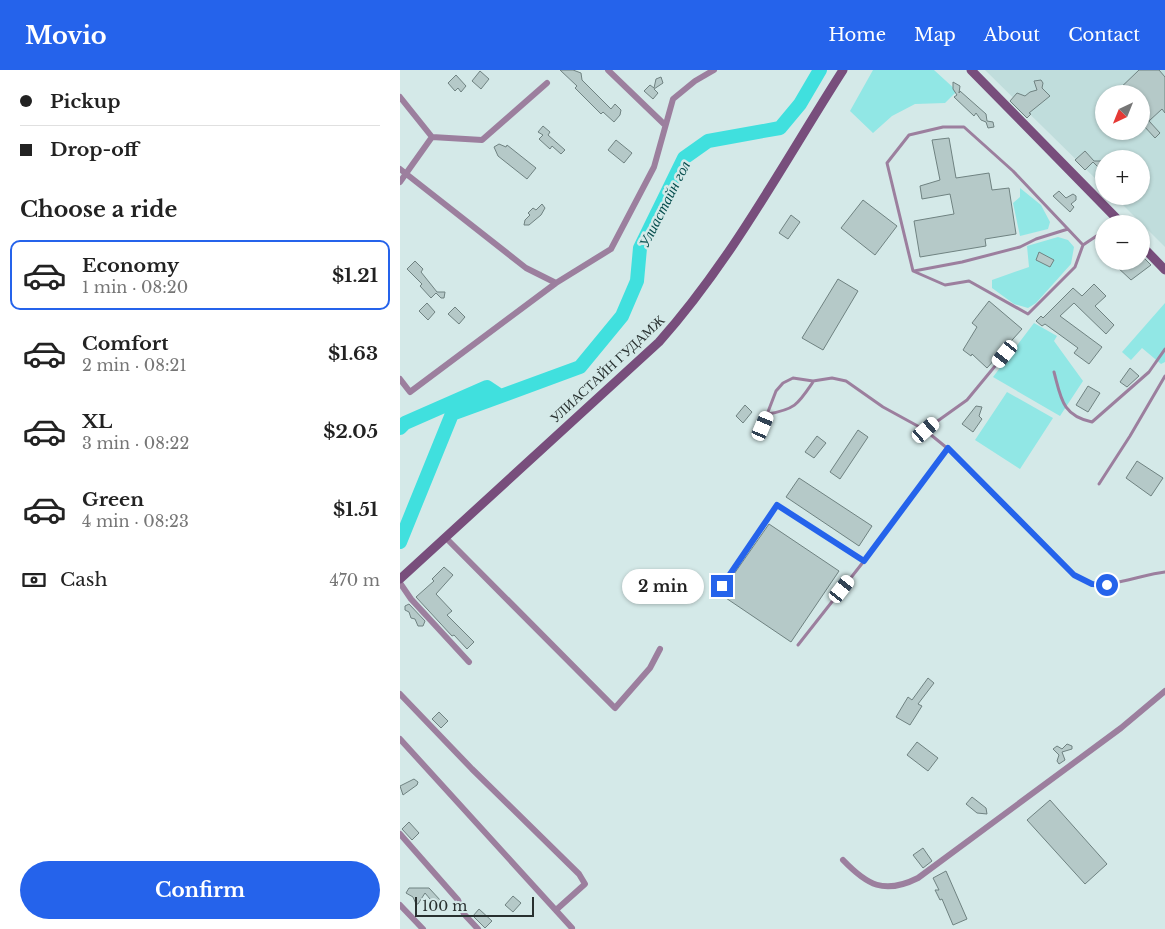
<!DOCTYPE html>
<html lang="en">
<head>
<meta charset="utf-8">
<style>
  :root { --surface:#fff; --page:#f2f2f2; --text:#222; --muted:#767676; --line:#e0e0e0; --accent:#2563eb }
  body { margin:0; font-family:"Libre Baskerville",serif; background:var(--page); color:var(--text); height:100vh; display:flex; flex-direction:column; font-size:19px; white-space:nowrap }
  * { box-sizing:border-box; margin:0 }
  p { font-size:16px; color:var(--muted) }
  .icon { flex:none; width:28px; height:28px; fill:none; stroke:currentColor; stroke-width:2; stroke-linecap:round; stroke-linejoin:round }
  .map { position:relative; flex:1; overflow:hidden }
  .sheet { display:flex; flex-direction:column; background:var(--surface); width:400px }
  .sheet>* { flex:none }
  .hud { display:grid; align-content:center; height:110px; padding:0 20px; background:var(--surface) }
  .needle { width:32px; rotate:223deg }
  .fabs { position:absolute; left:695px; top:15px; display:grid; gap:10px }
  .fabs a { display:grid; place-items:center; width:55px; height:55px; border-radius:50%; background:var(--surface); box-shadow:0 1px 4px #0004; font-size:25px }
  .scale { position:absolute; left:15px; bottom:12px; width:119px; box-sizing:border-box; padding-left:5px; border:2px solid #28302f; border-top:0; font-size:14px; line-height:18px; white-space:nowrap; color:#28302f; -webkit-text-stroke:4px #d4e9e8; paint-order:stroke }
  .end { position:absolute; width:22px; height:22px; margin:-11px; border:6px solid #2563eb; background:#fff; box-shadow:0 0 0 2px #fff }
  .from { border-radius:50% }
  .bubble { position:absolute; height:35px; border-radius:18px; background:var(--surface); box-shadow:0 1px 4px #0004; font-size:16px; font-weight:700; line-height:35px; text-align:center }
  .car { position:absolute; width:15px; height:30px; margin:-15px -8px; border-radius:6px; box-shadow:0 0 4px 1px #0007; background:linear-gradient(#fff 24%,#345 0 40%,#fff 0 76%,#345 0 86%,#fff 0) }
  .hud b { display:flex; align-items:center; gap:18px; height:48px; font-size:19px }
  .hud b+b { border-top:1px solid var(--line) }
  .hud i { width:12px; height:12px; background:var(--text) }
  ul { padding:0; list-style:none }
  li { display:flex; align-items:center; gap:15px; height:70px; margin:0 10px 8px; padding:0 10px; border:2px solid transparent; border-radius:10px }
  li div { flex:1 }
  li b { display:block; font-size:19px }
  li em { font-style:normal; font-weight:700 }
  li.current { border-color:var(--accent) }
  li>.icon { width:45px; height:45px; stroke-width:1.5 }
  h2 { padding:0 20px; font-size:22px; line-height:60px }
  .pay { display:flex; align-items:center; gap:12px; height:55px; padding:0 20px; font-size:19px }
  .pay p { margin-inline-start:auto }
  .primary-button { display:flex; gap:10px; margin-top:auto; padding:10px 20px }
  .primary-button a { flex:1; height:58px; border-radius:30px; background:var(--accent); color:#fff; font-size:20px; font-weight:700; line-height:58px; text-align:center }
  header { display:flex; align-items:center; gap:30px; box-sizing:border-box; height:70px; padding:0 25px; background:var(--accent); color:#fff }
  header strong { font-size:24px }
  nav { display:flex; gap:28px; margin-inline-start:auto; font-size:18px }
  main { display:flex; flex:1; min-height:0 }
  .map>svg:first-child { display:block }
  .built { fill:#c0dddc; fill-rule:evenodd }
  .green { fill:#91e7e5 }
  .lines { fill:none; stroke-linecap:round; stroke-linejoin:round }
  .river { stroke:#40e0de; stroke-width:14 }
  .building { fill:#b5c9c8; stroke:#6f8281 }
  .lane { stroke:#9c7f9e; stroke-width:3 }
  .street { stroke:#9c7f9e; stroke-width:6 }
  .secondary { stroke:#784e7c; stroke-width:9 }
  .route { stroke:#2563eb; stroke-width:6 }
  .labels { text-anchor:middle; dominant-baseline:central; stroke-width:5; stroke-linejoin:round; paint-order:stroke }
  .street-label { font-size:14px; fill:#28302f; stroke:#d4e9e8 }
  .water-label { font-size:15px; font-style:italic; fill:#044c4c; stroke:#d4e9e8 }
</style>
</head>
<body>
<header>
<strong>Movio</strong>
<nav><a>Home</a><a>Map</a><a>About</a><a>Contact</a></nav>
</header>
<main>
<section class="sheet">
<div class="hud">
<b><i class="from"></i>Pickup</b>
<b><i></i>Drop-off</b>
</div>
<h2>Choose a ride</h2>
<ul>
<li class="current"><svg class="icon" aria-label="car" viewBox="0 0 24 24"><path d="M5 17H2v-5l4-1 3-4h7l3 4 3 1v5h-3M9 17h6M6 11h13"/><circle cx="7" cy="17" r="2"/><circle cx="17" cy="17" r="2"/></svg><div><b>Economy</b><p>1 min · 08:20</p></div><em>$1.21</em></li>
<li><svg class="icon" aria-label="car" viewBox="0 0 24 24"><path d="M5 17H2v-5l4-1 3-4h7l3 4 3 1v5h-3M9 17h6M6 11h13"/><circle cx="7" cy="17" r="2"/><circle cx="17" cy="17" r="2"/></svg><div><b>Comfort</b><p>2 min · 08:21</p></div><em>$1.63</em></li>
<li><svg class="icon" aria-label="car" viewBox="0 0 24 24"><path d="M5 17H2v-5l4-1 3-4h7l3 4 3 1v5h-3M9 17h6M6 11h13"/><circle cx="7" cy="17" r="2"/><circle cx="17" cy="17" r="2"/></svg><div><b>XL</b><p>3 min · 08:22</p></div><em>$2.05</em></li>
<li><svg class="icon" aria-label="car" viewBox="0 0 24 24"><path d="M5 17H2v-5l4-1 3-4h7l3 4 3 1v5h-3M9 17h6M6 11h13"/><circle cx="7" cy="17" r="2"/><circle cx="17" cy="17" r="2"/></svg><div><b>Green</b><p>4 min · 08:23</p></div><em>$1.51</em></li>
</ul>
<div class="pay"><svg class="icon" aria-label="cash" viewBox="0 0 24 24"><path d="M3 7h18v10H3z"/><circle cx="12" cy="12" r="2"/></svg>Cash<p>470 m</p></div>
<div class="primary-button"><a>Confirm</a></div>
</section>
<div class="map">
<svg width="765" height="859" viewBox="0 0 765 859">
  <rect width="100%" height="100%" fill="#d4e9e8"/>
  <path class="built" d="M585,0H765V177L714,126H741V89H704V117ZM704,24H741V61H704Z"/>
  <path class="green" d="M473,0H534L557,21L545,33L515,34L492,46L473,63L450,41Z
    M620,118L641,135L650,152L648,159L620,166L613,133L620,127Z
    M658,167L668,170L674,177L671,194L636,233L628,238L614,234L592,218V210L629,197L627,176Z
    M765,233V292L761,294L742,278L731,290L722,282Z
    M634,253L657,266L654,271L683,311L660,346L593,307Z
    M607,322L653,348L620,399L575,370Z"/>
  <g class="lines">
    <path class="river" d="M0,358L5,353L87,317L99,325
      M0,472L52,344L180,297L222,246L237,211L240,178L284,88L308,71L380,58L400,34L420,0"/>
  </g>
  <path class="building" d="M160,0H173L181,3L182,10L211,39L215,34L221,40L220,45L214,52L203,42L201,44L175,18L177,16Z
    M739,0H759L765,7V43L762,39L749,51L760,63L755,68L744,56L741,58V24H714Z
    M80,1L89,9L81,19L72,11Z
    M56,5L66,16L61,22L58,18L55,21L48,13Z
    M261,7L263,13L254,19L258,23L253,29L244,21L250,15L254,18L256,9Z
    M641,10L643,13L642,18L650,26L629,43L631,44L627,48L610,31L617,23L625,26L630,22L637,20L634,11Z
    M553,12L560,16L559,23L560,21L586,44L587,51L593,52L594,57L588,58L586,52L581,50L576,43L574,46L554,27L557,25L553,19Z
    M143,56L150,62L148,65L165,80L161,84L152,76L150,79L139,69L143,65L138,62Z
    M549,68L556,108L589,103L592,120L609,118L616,164L585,169L586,176L520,187L514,151L554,144L550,124L522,129L520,116L540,110L532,70Z
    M216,70L232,83L224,93L208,80Z
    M99,74L106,77L107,75L136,98L127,109L98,86L94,77Z
    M685,81L694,91H702L703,96L698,97L693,92L685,100L675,90Z
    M659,121L666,128L673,124L676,126V130L671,134L674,137L670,142L653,126Z
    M463,130L497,156L475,185L441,158Z
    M142,134L145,138L141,145L129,155H124L125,150L130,145L128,143L133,138L136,140Z
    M391,145L400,152L388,169L379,163Z
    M639,182L654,190L650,197L636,190Z
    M743,187L751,195L731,210L715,195L719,191H724L731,198L741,191Z
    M15,191L23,199L21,202L37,222H45L44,228H41L36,223L31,228L20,216L22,214L7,199Z
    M438,209L458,221L423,280L402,268Z
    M694,214L706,226L695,236L714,255L706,264L674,233L660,246L702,277L689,294L674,283L678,278L645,254L642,256L636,251L641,246L643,248L673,218L682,226Z
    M589,231L622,259L587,298L572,284L571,286L563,280L577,257L572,253Z
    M27,233L35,242L28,250L19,241Z
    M55,237L65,247L59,254L48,244Z
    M730,298L739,306L727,317L720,312Z
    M688,316L700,323L688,342L676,335Z
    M345,335L352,342L343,353L336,346Z
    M576,336L582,337L579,346L582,349L573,362L562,354Z
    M458,360L468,367L440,409L430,402Z
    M417,366L426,373L414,388L405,382Z
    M737,391L763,408L751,426L726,408Z
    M399,408L472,456L459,476L386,427Z
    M369,454L439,501L391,572L320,524Z
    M44,497L53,505L36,524L52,541L47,545L74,572L67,579L54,565L52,566L16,527L34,511L32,509Z
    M9,534L25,551L23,556H18L15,549L11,548L9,542L5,540V536Z
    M528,608L534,613L518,634L522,636L510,655L496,647L508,627L512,630Z
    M39,642L48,651L41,658L32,649Z
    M517,672L538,688L528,701L507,685Z
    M667,674L672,676V679L662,682L665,690L659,694L657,691L659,685L653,679L657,676L662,679Z
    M14,709L18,712L17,715L3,725L0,716Z
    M572,727L586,738L587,744L577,743L566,734Z
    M650,730L707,794L685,814L627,750Z
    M9,752L19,763L12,770L2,759Z
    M523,778L532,791L523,798L513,785Z
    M546,801L567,849L553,855L542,829L540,830L535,820H539L533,808Z
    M29,818L41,831L35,835L25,823L18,834H16L13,827L6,823L9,818Z
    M113,826L121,833L113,842L105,835Z
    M79,839L92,851L85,858L73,846Z"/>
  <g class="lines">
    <path class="lane" d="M683,175L613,101L564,57H543L509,65L487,93L513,201L545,215L569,211L628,244L675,197L683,175L704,161
      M514,201L562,192L620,177L636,169L668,159
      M654,302C661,328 662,346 692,352L749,302L765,279
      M368,344C396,339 398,334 413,312
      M525,360L547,378L674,505C680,508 686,512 692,514C708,518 745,504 765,502
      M358,368L376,321L383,313L393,308L413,311L432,308L446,311L483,337L525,360L567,330L605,284
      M699,414L730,366L765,306
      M464,491L547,378
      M322,516L377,435L464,491L398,575"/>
    <path class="street" d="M208,0L265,55
      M0,27L32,67L0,112
      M32,67L82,70L147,13
      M0,99L126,198L156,213
      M0,309L10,322L156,213L211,179L254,97L273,29L295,11L314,0
      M45,467L215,638L250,598L260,579
      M0,513L11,529L69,592
      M0,624L72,699L179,804L185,814L156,840
      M0,669L172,858
      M0,764L58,830L64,844L78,859
      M443,790C467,815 484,825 518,808L721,658L765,621
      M0,835L23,859"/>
    <path class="secondary" d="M571,0L722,154
      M741,175L765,200
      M0,509L259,272C332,190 384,92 443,0"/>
  </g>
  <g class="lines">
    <path class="route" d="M322,516L377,435L464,491L548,378L674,505L692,514L707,515"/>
  </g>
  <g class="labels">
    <g class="street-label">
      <text transform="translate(207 299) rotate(-43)">УЛИАСТАЙН ГУДАМЖ</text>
    </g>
    <g class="water-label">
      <text transform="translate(264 134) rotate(-63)">Улиастайн гол</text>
    </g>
  </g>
</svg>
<div class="fabs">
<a><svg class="needle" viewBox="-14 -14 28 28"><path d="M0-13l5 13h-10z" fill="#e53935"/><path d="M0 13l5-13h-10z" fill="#767676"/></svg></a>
<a>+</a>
<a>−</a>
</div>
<div class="scale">100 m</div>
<i class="end from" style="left:707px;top:515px"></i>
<i class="end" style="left:322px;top:516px"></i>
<div class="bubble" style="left:222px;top:499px;width:82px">2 min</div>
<i class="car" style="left:605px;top:284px;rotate:219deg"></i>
<i class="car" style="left:363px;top:356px;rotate:23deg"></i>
<i class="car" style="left:526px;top:360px;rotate:49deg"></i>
<i class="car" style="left:442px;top:519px;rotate:38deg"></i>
</div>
</main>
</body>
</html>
